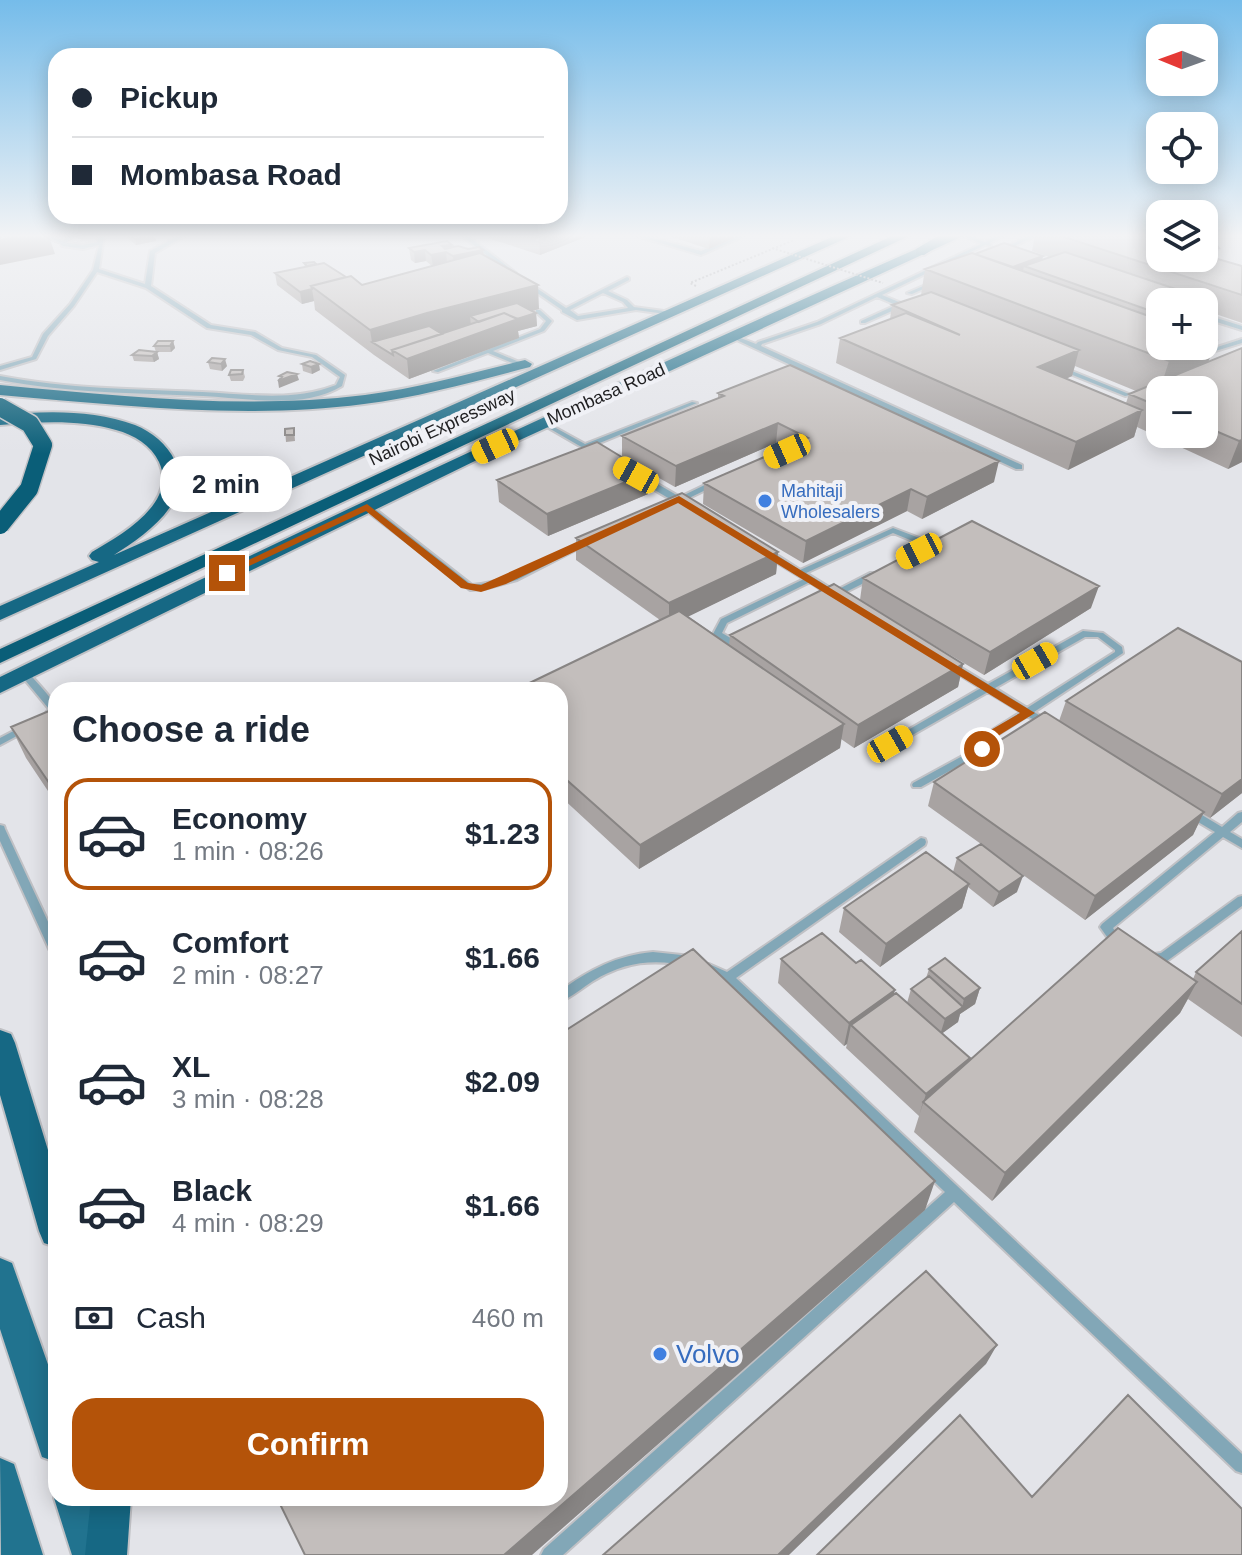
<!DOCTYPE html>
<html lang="en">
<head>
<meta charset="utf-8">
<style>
  :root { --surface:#fff; --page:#f2f2f3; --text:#1f2937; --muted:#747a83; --line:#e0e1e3; --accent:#b45309 }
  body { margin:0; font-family:Arial,sans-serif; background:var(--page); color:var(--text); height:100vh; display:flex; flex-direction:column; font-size:30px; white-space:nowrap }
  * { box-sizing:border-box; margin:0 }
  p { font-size:26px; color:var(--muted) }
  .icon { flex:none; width:44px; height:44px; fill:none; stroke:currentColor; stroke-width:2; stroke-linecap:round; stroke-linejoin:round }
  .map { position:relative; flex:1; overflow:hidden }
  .panel { position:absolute; left:48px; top:682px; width:520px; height:824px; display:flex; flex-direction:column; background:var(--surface); border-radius:24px; box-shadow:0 4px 20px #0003 }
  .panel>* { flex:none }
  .top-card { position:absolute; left:48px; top:48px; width:520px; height:176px; border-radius:24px; box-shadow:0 4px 20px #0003; display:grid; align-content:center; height:176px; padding:0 24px; background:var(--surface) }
  .needle { width:52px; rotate:271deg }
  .controls { position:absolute; left:1146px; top:24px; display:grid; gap:16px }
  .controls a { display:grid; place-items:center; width:72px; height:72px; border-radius:16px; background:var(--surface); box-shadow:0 4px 20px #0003; font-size:40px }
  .end { position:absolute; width:36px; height:36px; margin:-18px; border:10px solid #b45309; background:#fff; box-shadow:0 0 0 4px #fff }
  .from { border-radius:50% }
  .bubble { position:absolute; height:56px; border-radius:24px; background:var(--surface); box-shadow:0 4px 20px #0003; font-size:26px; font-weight:800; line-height:56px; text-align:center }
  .car { position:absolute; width:24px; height:48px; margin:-24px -12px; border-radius:10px; box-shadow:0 0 6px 2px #0007; background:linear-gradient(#f5c518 24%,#345 0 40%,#f5c518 0 76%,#345 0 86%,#f5c518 0) }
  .top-card b { display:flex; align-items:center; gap:28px; height:76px; font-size:30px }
  .top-card b+b { border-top:2px solid var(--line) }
  .top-card i { width:20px; height:20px; background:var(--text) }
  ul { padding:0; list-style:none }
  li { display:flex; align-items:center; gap:24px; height:112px; margin:0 16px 12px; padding:0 8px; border:4px solid transparent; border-radius:24px }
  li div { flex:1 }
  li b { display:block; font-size:30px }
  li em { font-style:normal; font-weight:800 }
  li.on { border-color:var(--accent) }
  li>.icon { width:72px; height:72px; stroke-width:1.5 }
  h2 { padding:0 24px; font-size:36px; line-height:96px }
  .pay { display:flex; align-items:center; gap:20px; height:88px; padding:0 24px; font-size:30px }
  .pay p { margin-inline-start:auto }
  .button { display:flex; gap:16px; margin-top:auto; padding:16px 24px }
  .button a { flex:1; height:92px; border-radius:24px; background:var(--accent); color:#fff; font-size:32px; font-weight:800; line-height:92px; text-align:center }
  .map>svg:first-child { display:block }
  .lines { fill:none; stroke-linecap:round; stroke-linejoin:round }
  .service-casing { stroke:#c0c1c5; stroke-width:4 }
  .primary-casing { stroke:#c0c1c5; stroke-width:4 }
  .trunk-casing { stroke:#c0c1c5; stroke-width:4 }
  .motorway-casing { stroke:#c0c1c5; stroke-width:4 }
  .path { stroke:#a3a4a8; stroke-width:2; stroke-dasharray:2 2; stroke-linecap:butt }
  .service { fill:#82a7b7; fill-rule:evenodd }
  .primary { fill:#21738f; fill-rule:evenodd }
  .trunk { fill:#166884; fill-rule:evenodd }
  .motorway { fill:#0a5e78; fill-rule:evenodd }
  .motorway-bridge-casing { stroke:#c0c1c5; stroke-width:21; stroke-linecap:butt }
  .path-bridge { stroke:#a3a4a8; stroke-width:2; stroke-dasharray:2 2; stroke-linecap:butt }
  .motorway-bridge { stroke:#0a5e78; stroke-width:18 }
  .wall { fill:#a8a3a2; fill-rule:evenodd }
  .shaded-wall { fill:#888584 }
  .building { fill:#c3bebc; stroke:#888584; stroke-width:2 }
  .route { fill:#b45309 }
  .shop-dot { fill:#3f7fe0; stroke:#f0f1f6; stroke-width:3 }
  .labels { text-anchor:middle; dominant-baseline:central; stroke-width:8; stroke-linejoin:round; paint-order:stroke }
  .far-street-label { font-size:18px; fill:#1f1f21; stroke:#f0f1f6 }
  .far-shop-label { font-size:18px; fill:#366cbe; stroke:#f0f1f6; text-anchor:start }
  .near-shop-label { font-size:26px; fill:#366cbe; stroke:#f0f1f6; text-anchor:start }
</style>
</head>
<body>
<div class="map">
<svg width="1242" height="1555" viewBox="0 0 1242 1555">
  <rect width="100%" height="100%" fill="#e3e4e9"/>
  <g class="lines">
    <g class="service-casing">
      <path id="service" d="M44,236H52L63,241L68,236H73L66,243L83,245L97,242L99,236H104L99,269L145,284L150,251L178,236H185L155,253L151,286L211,325L255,332L282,348L316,355L345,375L342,386C302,410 247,398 203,396C134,393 67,393 0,380V376C67,389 134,389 202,392C248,394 293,402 336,385L340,377L312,357L278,350L251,335L207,328L146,288L97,272L74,306L48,336L36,359L0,370V366L32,357L43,334L70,304L93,270L99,245L83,249L62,246L60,243Z
        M462,236H468L516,273V275H512Z
        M637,236H646L701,251L737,236H744L701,255Z
        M964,236H971L985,242L996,236H1003L990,243L991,246L985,245L882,295L911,307V309L901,307L865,323H861V321L896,305L877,297L821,324L762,344L761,346L1022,465V469H1016L728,336L733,335L756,344L758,342L817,322L981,244Z
        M1028,236H1035L1007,250L1002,249Z
        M627,277L629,278V280L608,291L627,300L634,307L671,312L673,313V315L636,310L577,320L562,312V310L527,286L532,285L566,308ZM603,293L623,302L628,308L578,316L570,310Z
        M930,283L935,284L912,294L907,293Z
        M536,310H540L552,321L544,331L493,351L524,364V366H520L488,353L438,372L433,371L540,329L546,321L536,312Z
        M1204,314L1242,326V330L1204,318Z
        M1242,339V343L1202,355L1199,353Z
        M1062,367L1129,394L1130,395L1125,396L1060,370L1059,369Z
        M692,402L697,403L590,447L601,454L597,456L540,423L545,422L585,444Z
        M636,475H642L680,497L711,482L718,484L685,500L688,502L684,504L675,502L636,479Z
        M364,505H370L472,585C512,582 548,558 584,540H590L591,542L517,580L484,589L470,590L364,509Z
        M893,528L922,539L925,548L915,557H909V553L917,547L915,542L893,533L806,573L835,591L870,573H876V577L834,598L810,582L727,623L722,633L734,640H744L745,642L744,644L730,645L713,634L721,619L804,579L763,554V550H769L800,570Z
        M1083,631L1103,633L1122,647L1123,653L1034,712L1049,721L1051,723L1049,725H1043L1027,716L997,735L985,751L921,787H913L912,785L913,783L979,747L991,731L1021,712L988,692L893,746H887L885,744L887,742L981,688L947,667L946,665L947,663H953L988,684ZM1085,637H1098L1115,650V652L1027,708L995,688Z
        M25,671L28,672C34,680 58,703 56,711C55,717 51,718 47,721L42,718L49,709L20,674Z
        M25,725L28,726L30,728L28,730L0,745V738Z
        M1192,809L1222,827L1238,813L1242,812V822L1230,832L1242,839V848L1223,837L1113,928L1125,945L1123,948L1119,950L1115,948L1100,927L1102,924L1215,832L1188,816L1187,813L1188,810Z
        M0,825L4,826L5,829L56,939V956L52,954L50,951L0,841Z
        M921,838L925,839L926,842L925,845L736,978L1242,1454V1473L1236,1471L954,1202L563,1555H541L544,1549L945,1192L724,981L705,972L703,969L705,966L709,964L727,972Z
        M1242,896V906L1167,961L1163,963L1147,961L1145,958L1147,955L1161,953L1238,897Z
        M653,952L691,956L695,958L697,961L695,964L691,966C653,959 626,961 593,981C582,988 572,997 560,1002V991C589,970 617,955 653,952Z"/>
    </g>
    <g class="primary-casing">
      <path id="primary" d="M0,1258L12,1263L56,1387V1462L42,1457L0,1329Z
        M0,1458L14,1464L43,1555H1Z
        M56,1493V1498H94L114,1555H72L54,1498Z"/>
    </g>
    <g class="trunk-casing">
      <path id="trunk" d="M834,236H851L0,620V606L99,562L92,560L89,556L92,552C121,535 178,503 159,462C151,445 134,435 116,430C79,419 38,422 0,425V415C44,411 92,409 135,425C152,432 167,444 175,461C195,501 144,536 114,555Z
        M946,236H963L481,458L0,693V677C312,524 627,376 946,236Z
        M525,360L532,364L530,367C475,381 420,397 364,404C244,420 120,405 0,395V385C120,396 244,410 365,395C419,388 472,373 525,360Z
        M0,1030L11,1034L15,1043L56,1176V1247L44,1243L39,1231L0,1095Z
        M91,1498H131L127,1555H85Z"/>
    </g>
    <g class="motorway-casing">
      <path id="motorway" d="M892,236H909L0,663V649Z
        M938,236H953L924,255H916V249Z"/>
    </g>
    <path class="path" d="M696,286L690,283L794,240"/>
    <use href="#service" class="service"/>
    <use href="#primary" class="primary"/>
    <use href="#trunk" class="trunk"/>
    <use href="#motorway" class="motorway"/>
    <g class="motorway-bridge-casing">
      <path id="motorway-bridge" d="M0,407L30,424L43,445L29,489L0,525"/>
    </g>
    <path class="path-bridge" d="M772,248L883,283"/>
    <use href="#motorway-bridge" class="motorway-bridge"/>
  </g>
  <path class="wall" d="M125,236H155L156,241L136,245Z
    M488,236H588L540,255L488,238Z
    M669,236H739L709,249Z
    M1035,236H1145L1204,258V242L1219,248L1215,258L1242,266V323L1204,310V302H1160V346L1216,340L1208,362L1242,348V462L1228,469L1137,427L1134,437L1068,470L836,363L840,338L890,319L892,305L921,295L925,269L1042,260L1049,257L1032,251ZM1075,366L1136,391L1129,394L1126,403L1066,379L1072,376ZM1160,390H1204V434H1160Z
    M452,245V247L472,248L483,250L484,256L539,309L532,311L536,313L537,326L518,331L519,338L409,379L374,355L315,310L314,301L302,304L277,285L275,273L305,267L304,263L316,264L362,285L432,266L426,261L415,263L411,260L409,248Z
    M173,341L175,348L171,352H157L159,359L154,362L134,361L132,355L156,352L154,346Z
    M208,362L227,366L222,371L210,369Z
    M302,364L320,370L312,374L303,371Z
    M243,370L245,377L243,381H231L229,375Z
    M718,393L994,482L922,519L907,511L803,563L703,504L704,483L785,448L776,443L675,487L622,457V436L718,398Z
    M294,428L295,441L286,442L285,429Z
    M497,480L648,494L548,536L499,502Z
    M576,538L778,552L776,574L688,616L729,645L730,635L860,600L863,578L1091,608L984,675L883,615L963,664L958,687L854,748L841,739L840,748L639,869L560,796V690L660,620L576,560Z
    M1066,701L1242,793L1210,818L1203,814L1193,835L1085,920L993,853L1017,892L993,907L968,887L962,908L880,967L839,932L844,908L953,872L957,858L981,844L928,806L934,782L1059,721Z
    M56,708V803L26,758L11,727Z
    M1242,931V1037L1188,999L1180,1013L992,1201L914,1132L919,1116L846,1048L847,1044L844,1046L778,983L781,959L856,963L907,1003L911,989L926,978L929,969L980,988L975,1004L960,1014L958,1022L942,1033L969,1061L1193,979L1196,972Z"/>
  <path class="shaded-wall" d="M20,236H49L55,254L0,265V240Z
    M148,236H155L156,241L136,245L135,239Z
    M543,236H588L540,255L539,238Z
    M710,236H739L709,249Z
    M452,245L453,256L483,250L484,262L454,268L453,256L446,252L447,263L433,266L431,255L442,246Z
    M425,250L426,261L415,263L414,252Z
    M1043,256L1040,272L1024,266L1021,281L1013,267Z
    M538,285L539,309L505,318L511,321L536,313L537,326L518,331L519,338L409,379L407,359L482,324L470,316L471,327L430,338L372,342L370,330L427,313Z
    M312,289L314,301L302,304L300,292Z
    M1191,294L1188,302H1171Z
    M1160,307V328L1143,335L1151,311Z
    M1216,340L1203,377L1157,399L1169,361Z
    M173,341L175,348L171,352L170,346Z
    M1079,350L1072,376L1032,393L1038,367Z
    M157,352L159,359L154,362L152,356Z
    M225,359L227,366L222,371L221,364Z
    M319,364L320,370L312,374L311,367Z
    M297,374L299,380L279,388L278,381Z
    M1142,410L1134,437L1068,470L1076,442Z
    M778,423L776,443L675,487L676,466Z
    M1242,440V462L1228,469L1239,441Z
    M999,461L994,482L922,519L927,497Z
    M648,473V494L548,536L547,514Z
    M911,489L907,511L803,563L806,541Z
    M778,552L776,574L669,626V603Z
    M1099,586L1091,608L984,675L990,652Z
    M963,664L958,687L854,748L858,725Z
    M844,724L840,748L639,869L640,845Z
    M1242,779V793L1210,818L1222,794Z
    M1204,812L1193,835L1085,920L1095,896Z
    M1023,876L1017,892L993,907L999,892Z
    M969,884L962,908L880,967L886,944Z
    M1197,982L1180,1013L992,1201L1005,1173Z
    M980,988L975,1004L960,1014L958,1022L940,1035L945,1019L962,1008L964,999Z
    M895,990L889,1014L851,1025L847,1044L844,1046L849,1023Z
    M970,1058L962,1081L923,1102L919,1116L926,1094Z
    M935,1181L925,1210L532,1555H504Z
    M997,1345L986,1364L789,1555H778Z"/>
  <path class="building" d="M0,236H20L0,240Z
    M131,236H148L135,239Z
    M1061,236H1145L1160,241V258H1204V255L1242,266V295Z
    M447,241L452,245L442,246L445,249L458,246L468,249L479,247L483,250L453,256L446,252L431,255L425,250L414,252L409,248Z
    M1204,242H1215L1219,248L1204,247Z
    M1004,243L1043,256L1013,267L975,254Z
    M1065,252L1191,294L1171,302H1160V307L1151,311L1024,266Z
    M480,253L538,285L427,313L370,330L311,286L351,276L362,285Z
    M972,253L1160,320V346H1202L1169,361L925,269Z
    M314,262L316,264L307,266L304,263Z
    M324,263L346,277L311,286L312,289L300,292L275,273Z
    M931,292L1079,350L1038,367L1142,410L1076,442L840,338L906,313L960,335L892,305Z
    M517,303L536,313L517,319L504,313L479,322L470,316Z
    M504,313L518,319L407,359L392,350Z
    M429,326L442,334L392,350L393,355L372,342Z
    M1204,336L1216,340L1204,345Z
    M158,341H173L170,346H154Z
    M1242,348V440L1239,441L1204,426V390H1160V407L1129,394Z
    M139,350L157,352L152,356L132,355Z
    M212,358L225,359L221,364L208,362Z
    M310,361L319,364L311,367L302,364Z
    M790,365L999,461L927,497L911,489L806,541L704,483L808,438L778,423L676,466L622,436L724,396L718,393Z
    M231,370H243L242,374L229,375Z
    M287,372L297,374L278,381L282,377L279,376Z
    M294,428V435H285V429Z
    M597,442L648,473L547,514L497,480Z
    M682,493L778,552L669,603L576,538Z
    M972,521L1099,586L990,652L863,578Z
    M834,584L963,664L858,725L730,635Z
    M679,611L844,724L640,845L560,774V690H515Z
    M1178,628L1242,662V779L1222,794L1066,701Z
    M56,708V793L11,727Z
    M1045,712L1204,812L1095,896L934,782Z
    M981,844L1023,876L999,892L957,858Z
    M926,852L969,884L886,944L844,908Z
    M1118,928L1197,982L1005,1173L923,1102Z
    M1242,931V1004L1196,972Z
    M822,933L856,963L861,960L895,990L849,1023L781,959Z
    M693,949L935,1181L504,1555H305L277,1498H560V1034Z
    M945,958L980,988L964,999L929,969Z
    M929,976L963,1007L945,1019L911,989Z
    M896,993L970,1058L926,1094L851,1025Z
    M926,1271L997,1345L778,1555H603Z
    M1128,1395L1242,1509V1555H817L960,1415L1032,1497Z"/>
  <linearGradient id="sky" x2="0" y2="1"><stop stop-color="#75bcea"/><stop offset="0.52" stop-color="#f2f3f5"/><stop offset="1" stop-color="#f2f3f5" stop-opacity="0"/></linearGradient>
  <rect width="1242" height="454" fill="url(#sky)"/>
  <path class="route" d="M679,496L1035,713L998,736L987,752H978L976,749L989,731L1020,713L678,503L506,584L481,592L461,588L366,511L230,575L221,573L367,504L468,583L481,585Z"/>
  <g class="shop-dot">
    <circle cx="765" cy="501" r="8"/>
    <circle cx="660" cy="1354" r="8"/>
  </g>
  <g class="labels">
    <g class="far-street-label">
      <text transform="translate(606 394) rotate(-24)">Mombasa Road</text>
      <text transform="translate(442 427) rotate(-25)">Nairobi Expressway</text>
    </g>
    <g class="far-shop-label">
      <text x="781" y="491">Mahitaji<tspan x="781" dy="21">Wholesalers</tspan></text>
    </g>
    <g class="near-shop-label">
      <text x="676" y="1354">Volvo</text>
    </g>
  </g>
</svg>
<div class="controls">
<a><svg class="needle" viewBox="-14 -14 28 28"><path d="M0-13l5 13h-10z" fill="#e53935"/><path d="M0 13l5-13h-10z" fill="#747a83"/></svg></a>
<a><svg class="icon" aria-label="locate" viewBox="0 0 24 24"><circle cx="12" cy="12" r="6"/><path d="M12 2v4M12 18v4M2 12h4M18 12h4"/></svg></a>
<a><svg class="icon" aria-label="layers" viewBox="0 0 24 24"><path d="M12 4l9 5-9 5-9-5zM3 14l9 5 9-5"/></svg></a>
<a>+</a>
<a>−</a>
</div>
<i class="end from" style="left:982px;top:749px"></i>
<i class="end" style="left:227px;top:573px"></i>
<div class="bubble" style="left:160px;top:456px;width:132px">2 min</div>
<i class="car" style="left:495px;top:446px;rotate:245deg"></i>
<i class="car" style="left:787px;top:451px;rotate:246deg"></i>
<i class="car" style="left:636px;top:475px;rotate:299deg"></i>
<i class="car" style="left:919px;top:551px;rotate:243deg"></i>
<i class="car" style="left:1035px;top:661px;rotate:60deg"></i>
<i class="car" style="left:890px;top:744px;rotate:60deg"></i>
<div class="top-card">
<b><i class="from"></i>Pickup</b>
<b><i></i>Mombasa Road</b>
</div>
<section class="panel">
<h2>Choose a ride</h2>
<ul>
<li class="on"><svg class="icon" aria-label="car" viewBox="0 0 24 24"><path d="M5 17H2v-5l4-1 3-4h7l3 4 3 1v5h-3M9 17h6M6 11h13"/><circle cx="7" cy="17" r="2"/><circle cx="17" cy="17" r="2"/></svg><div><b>Economy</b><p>1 min · 08:26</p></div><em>$1.23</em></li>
<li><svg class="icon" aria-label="car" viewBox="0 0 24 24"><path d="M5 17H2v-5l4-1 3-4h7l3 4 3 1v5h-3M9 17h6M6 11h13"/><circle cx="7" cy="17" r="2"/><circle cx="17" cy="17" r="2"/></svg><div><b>Comfort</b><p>2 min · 08:27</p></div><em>$1.66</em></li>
<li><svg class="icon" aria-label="car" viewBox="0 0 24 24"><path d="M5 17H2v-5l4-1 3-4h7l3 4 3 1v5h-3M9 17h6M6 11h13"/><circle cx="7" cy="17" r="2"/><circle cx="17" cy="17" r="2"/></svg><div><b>XL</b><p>3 min · 08:28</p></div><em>$2.09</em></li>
<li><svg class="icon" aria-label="car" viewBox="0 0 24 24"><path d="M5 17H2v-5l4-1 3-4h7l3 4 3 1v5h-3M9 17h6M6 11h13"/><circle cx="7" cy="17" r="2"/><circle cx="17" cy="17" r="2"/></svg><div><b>Black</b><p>4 min · 08:29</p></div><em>$1.66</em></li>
</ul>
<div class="pay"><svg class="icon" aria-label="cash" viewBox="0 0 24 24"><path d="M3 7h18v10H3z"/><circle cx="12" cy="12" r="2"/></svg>Cash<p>460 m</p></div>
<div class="button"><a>Confirm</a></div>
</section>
</div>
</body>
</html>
